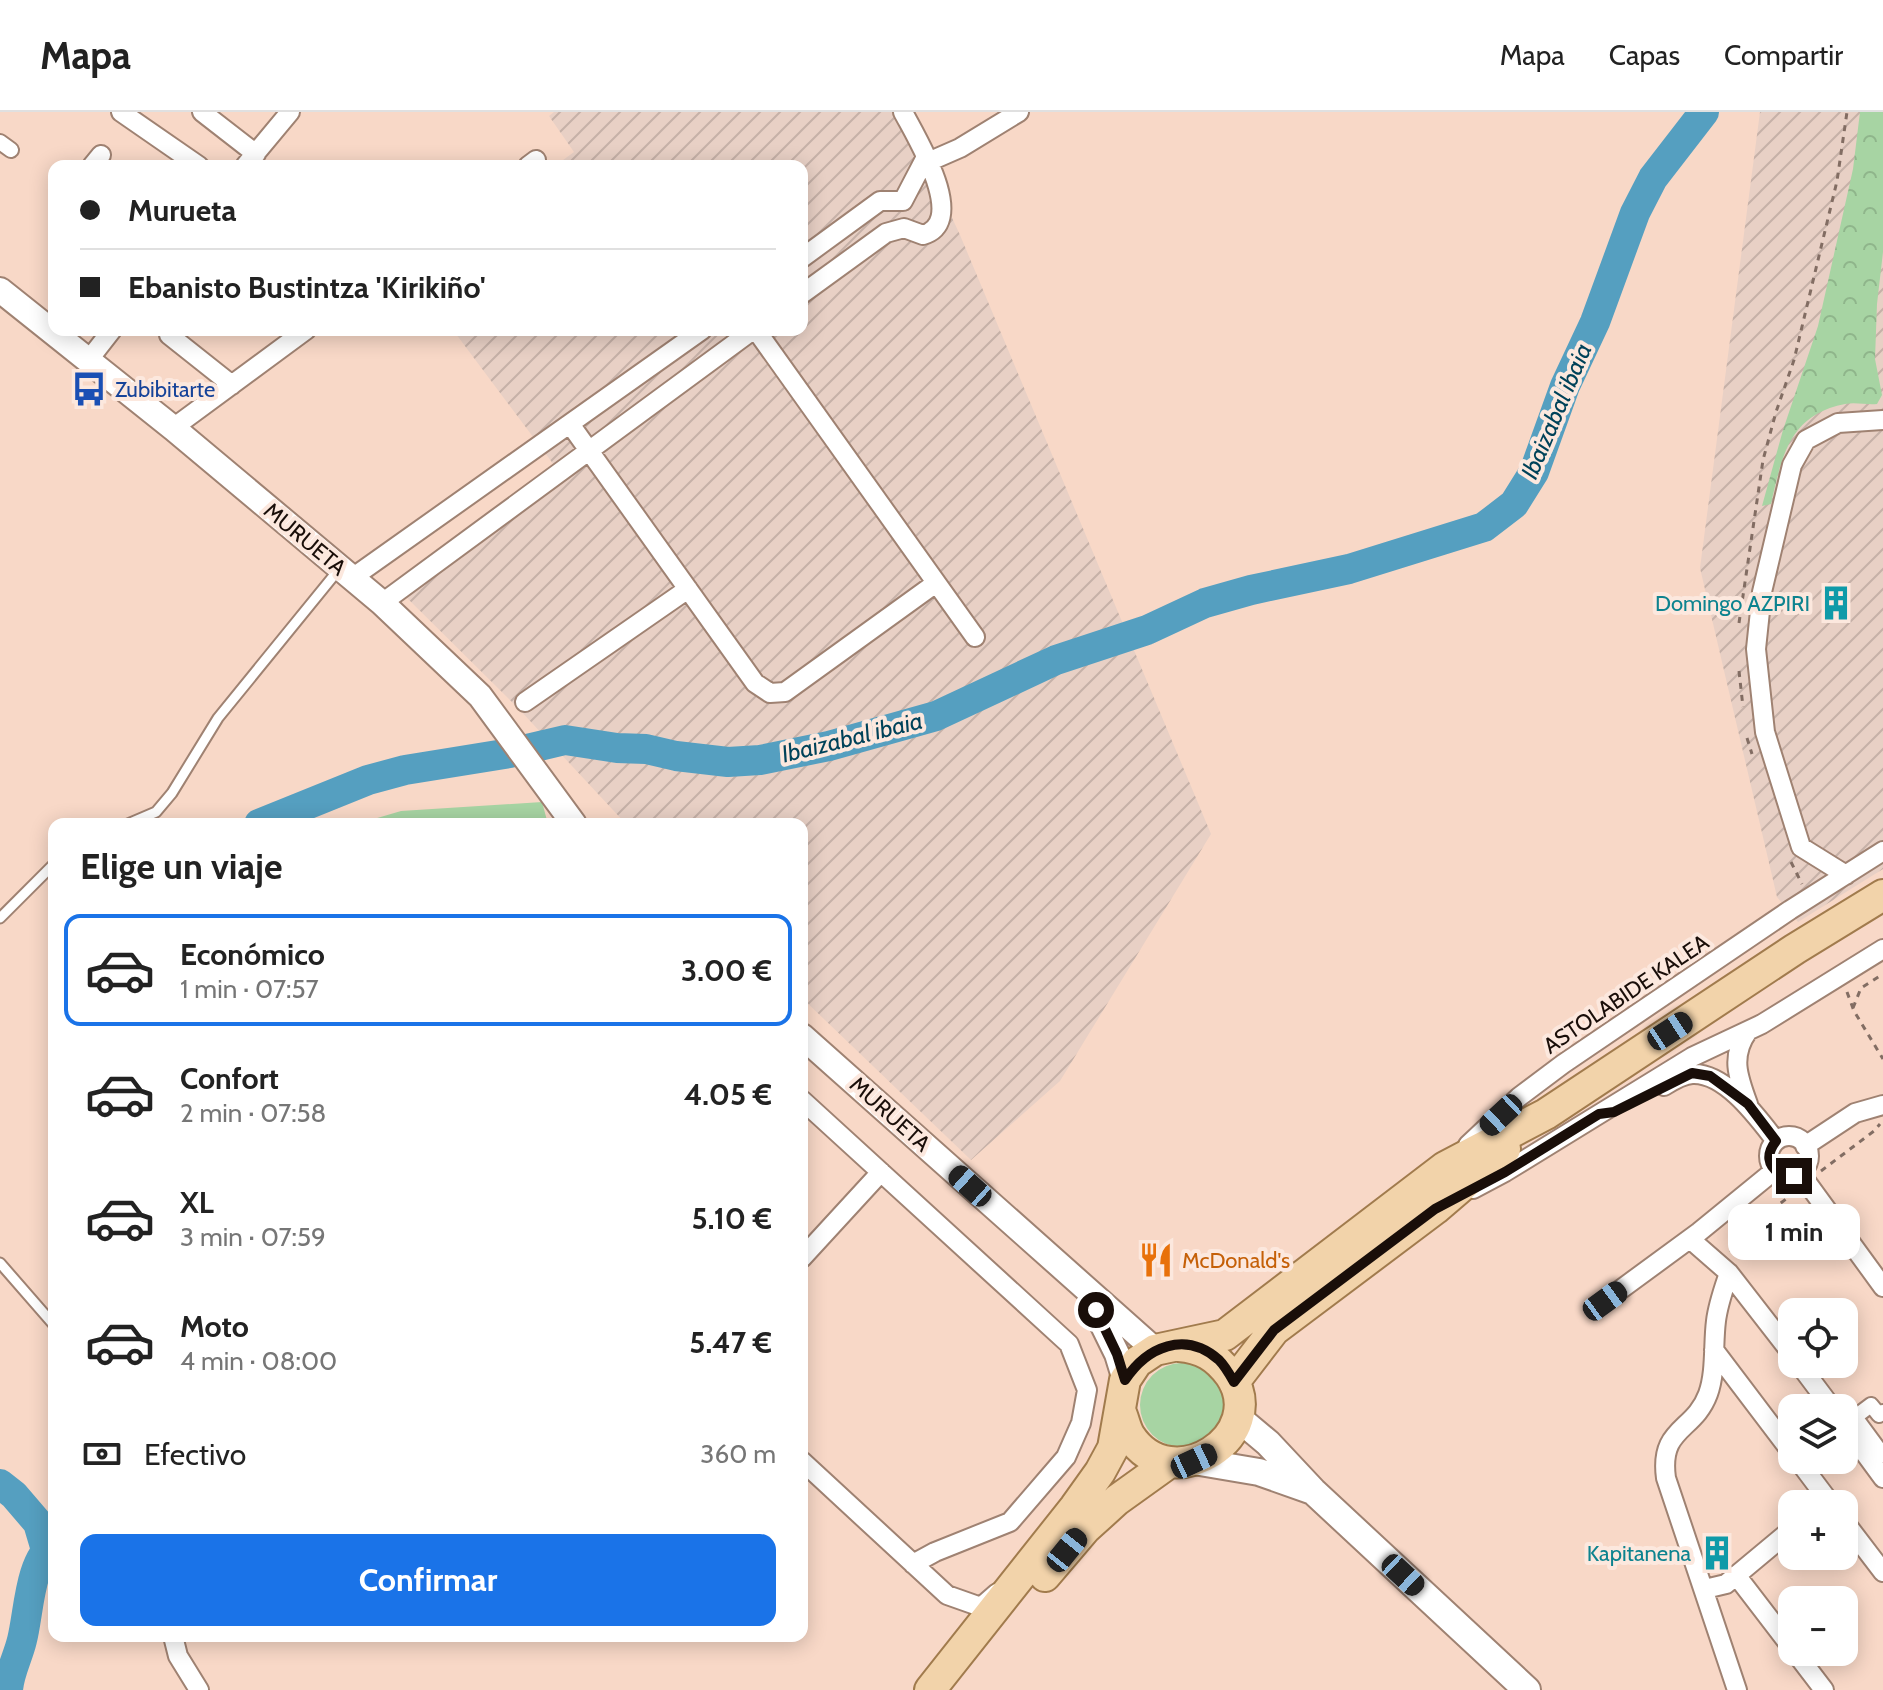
<!DOCTYPE html>
<html lang="es">
<head>
<meta charset="utf-8">
<style>
  :root { --surface:#fff; --page:#f2f2f2; --text:#222; --muted:#767676; --line:#e0e0e0; --accent:#1a73e8 }
  body { margin:0; font-family:Cabin,sans-serif; background:var(--page); color:var(--text); height:100vh; display:flex; flex-direction:column; font-size:30px; white-space:nowrap }
  * { box-sizing:border-box; margin:0 }
  p { font-size:26px; color:var(--muted) }
  .icon { flex:none; width:44px; height:44px; fill:none; stroke:currentColor; stroke-width:2; stroke-linecap:round; stroke-linejoin:round }
  .map { position:relative; flex:1; overflow:hidden }
  .sheet { position:absolute; left:48px; top:706px; width:760px; height:824px; display:flex; flex-direction:column; background:var(--surface); border-radius:16px; box-shadow:0 4px 20px #0003 }
  .sheet>* { flex:none }
  .hud { position:absolute; left:48px; top:48px; width:760px; height:176px; border-radius:16px; box-shadow:0 4px 20px #0003; display:grid; align-content:center; height:176px; padding:0 32px; background:var(--surface) }
  .controls { position:absolute; left:1778px; top:1186px; display:grid; gap:16px }
  .controls a { display:grid; place-items:center; width:80px; height:80px; border-radius:16px; background:var(--surface); box-shadow:0 4px 20px #0003; font-size:40px }
  .end { position:absolute; width:36px; height:36px; margin:-18px; border:10px solid #190e09; background:#fff; box-shadow:0 0 0 4px #fff }
  .from { border-radius:50% }
  .bubble { position:absolute; height:56px; border-radius:16px; background:var(--surface); box-shadow:0 4px 20px #0003; font-size:26px; font-weight:800; line-height:56px; text-align:center }
  .car { position:absolute; width:24px; height:48px; margin:-24px -12px; border-radius:10px; box-shadow:0 0 6px 2px #0007; background:linear-gradient(#222 24%,#8ab4d8 0 40%,#222 0 76%,#8ab4d8 0 86%,#222 0) }
  .hud b { display:flex; align-items:center; gap:28px; height:76px; font-size:30px }
  .hud b+b { border-top:2px solid var(--line) }
  .hud i { width:20px; height:20px; background:var(--text) }
  ul { padding:0; list-style:none }
  li { display:flex; align-items:center; gap:24px; height:112px; margin:0 16px 12px; padding:0 16px; border:4px solid transparent; border-radius:16px }
  li div { flex:1 }
  li b { display:block; font-size:30px }
  li em { font-style:normal; font-weight:800 }
  li.selected { border-color:var(--accent) }
  li>.icon { width:72px; height:72px; stroke-width:1.5 }
  h2 { padding:0 32px; font-size:36px; line-height:96px }
  .pay { display:flex; align-items:center; gap:20px; height:88px; padding:0 32px; font-size:30px }
  .pay p { margin-inline-start:auto }
  .button { display:flex; gap:16px; margin-top:auto; padding:16px 32px }
  .button a { flex:1; height:92px; border-radius:16px; background:var(--accent); color:#fff; font-size:32px; font-weight:800; line-height:92px; text-align:center }
  header { display:flex; align-items:center; gap:48px; box-sizing:border-box; height:112px; padding:0 40px; background:var(--surface); border-bottom:2px solid var(--line) }
  header strong { font-size:38px }
  nav { display:flex; gap:44px; margin-inline-start:auto; font-size:28px }
  .map>svg:first-child { display:block }
  .industrial { fill:url(#industrial-furrows) }
  .grass { fill:#a7d4a3 }
  .forest { fill:url(#forest-crowns) }
  .lines { fill:none; stroke-linecap:round; stroke-linejoin:round }
  .river { stroke:#559fc0; stroke-width:30 }
  .service-casing { stroke:#9f8272; stroke-width:13 }
  .pedestrian-casing { stroke:#9f8272; stroke-width:18 }
  .minor-casing { stroke:#9f8272; stroke-width:22 }
  .tertiary-casing { stroke:#9f8272; stroke-width:28 }
  .secondary-casing { stroke:#9f8272; stroke-width:30 }
  .primary-casing { stroke:#a17b4d; stroke-width:34 }
  .path { stroke:#826d63; stroke-width:3; stroke-dasharray:6 6; stroke-linecap:butt }
  .service { stroke:#fff; stroke-width:9 }
  .pedestrian { stroke:#fff; stroke-width:14 }
  .minor { stroke:#fff; stroke-width:18 }
  .tertiary { stroke:#fff; stroke-width:24 }
  .secondary { stroke:#fff; stroke-width:26 }
  .primary { stroke:#f2d3aa; stroke-width:30 }
  .route { stroke:#190e09; stroke-width:10 }
  .labels { text-anchor:middle; dominant-baseline:central; stroke-width:8; stroke-linejoin:round; paint-order:stroke }
  .transit-label { font-size:22px; fill:#164399; stroke:#fce8de; text-anchor:start }
  .street-label { font-size:22px; fill:#190e09; stroke:#fce8de }
  .culture-label { font-size:22px; fill:#0d838f; stroke:#fce8de; text-anchor:end }
  .food-label { font-size:22px; fill:#c56008; stroke:#fce8de; text-anchor:start }
  .water-label { font-size:24px; font-style:italic; fill:#004259; stroke:#fce8de }
</style>
</head>
<body>
<header>
<strong>Mapa</strong>
<nav><a>Mapa</a><a>Capas</a><a>Compartir</a></nav>
</header>
<div class="map">
<svg width="1883" height="1578" viewBox="0 0 1883 1578">
  <defs>
    <pattern id="industrial-furrows" width="10" height="10" patternUnits="userSpaceOnUse" patternTransform="scale(2)"><rect width="10" height="10" fill="#e8d0c5"/><path d="M-1 1l2-2M0 10L10 0M9 11l2-2" fill="none" stroke="#c6b1a8"/></pattern>
    <pattern id="forest-crowns" width="20" height="18" patternUnits="userSpaceOnUse" patternTransform="scale(2)"><rect width="20" height="18" fill="#a7d4a3"/><path d="M2 6a3 3 0 1 1 6 0M12 15a3 3 0 1 1 6 0" fill="none" stroke="#8fb58b"/></pattern>
  </defs>
  <rect width="100%" height="100%" fill="#f8d8c7"/>
  <path class="industrial" d="M554,0H903L960,123L1211,722L1060,969L971,1048L802,886V712H626L518,596L402,481L563,365L453,218H802V54H555L574,40L549,4Z
    M1760,0H1883V757L1798,810L1777,785L1700,456Z"/>
  <path class="grass" d="M542,690L548,712H357L401,699Z
    M1140 1293a42 42 0 1 1 84 0a42 42 0 1 1-84 0Z"/>
  <path class="forest" d="M1860,0H1883V140L1877,192L1875,247L1882,283L1877,292C1866,293 1856,290 1845,292C1789,303 1782,344 1771,392L1762,394L1783,318L1818,214L1853,57Z"/>
  <g class="lines">
    <path class="river" d="M259,712L368,668L405,658L510,641L565,628L617,636L646,637L676,644L728,650L760,648L829,634L936,604L1056,548L1147,518L1205,491L1251,478L1349,457L1484,415L1514,392L1534,360L1565,274L1595,210L1635,101L1653,66L1704,0
      M0,1372L14,1383L38,1411L46,1438
      M8,1578C9,1561 18,1545 22,1528C29,1501 29,1449 54,1432"/>
    <g class="service-casing">
      <path id="service" d="M128,712L156,700L172,681L218,606L340,456
        M0,806L54,752
        M0,1151L54,1213"/>
    </g>
    <g class="pedestrian-casing">
      <path id="pedestrian" d="M0,30L11,38
        M1883,1300L1879,1303L1871,1293L1855,1305L1883,1343"/>
    </g>
    <g class="minor-casing">
      <path id="minor" d="M121,0L199,54
        M202,0L256,42
        M928,50L960,36L1019,0
        M92,54L101,43
        M245,54L290,0
        M528,54L536,48
        M802,146L880,89H903L926,45
        M802,182L886,121L904,116L923,123C969,110 916,25 903,0
        M756,218L975,525
        M169,223L232,273
        M87,250L112,218
        M570,312L755,571L770,581L785,580L936,471
        M173,316L306,218
        M352,466L702,218
        M382,491L753,218
        M525,590L688,477
        M1846,763L1801,735L1765,620L1756,537L1762,480L1792,353L1806,328L1838,311L1883,308
        M1664,974C1672,969 1684,962 1693,962C1726,961 1758,1006 1776,1029
        M802,988L1069,1232L1087,1278L1081,1311L1066,1345L1010,1410L935,1440L913,1452
        M1748,992C1738,965 1730,944 1748,919
        M1769 1044a20 20 0 1 1 40 0a20 20 0 1 1-40 0Z
        M1468,1033L1519,985L1563,952L1790,798L1883,739
        M1805,1034L1855,1001L1883,993
        M1800,1061L1883,1175
        M1473,1077L1505,1060L1692,945L1762,912L1883,837
        M1690,1127L1729,1161L1792,1242
        M802,1146L881,1060
        M1729,1161C1724,1176 1718,1192 1716,1209C1713,1232 1716,1260 1708,1282C1694,1320 1659,1315 1666,1366L1737,1578
        M1605,1189L1699,1120L1775,1058
        M1714,1238L1792,1341
        M1799,1252L1832,1296
        M1844,1313L1883,1366
        M1798,1348L1831,1392
        M802,1349L947,1483L981,1495L997,1481
        M1844,1409L1883,1460
        M1736,1463L1792,1536
        M1705,1477L1726,1472L1792,1417
        M173,1524L178,1544L199,1578
        M1795,1540L1824,1578"/>
    </g>
    <g class="tertiary-casing">
      <path id="tertiary" d="M0,178L173,316L382,491L480,584L574,712
        M802,924L1155,1238
        M1091,1189L1117,1242L1125,1268"/>
    </g>
    <g class="secondary-casing">
      <path id="secondary" d="M1237,1305L1268,1331L1313,1379L1527,1578
        M1194,1349L1259,1360L1310,1378"/>
    </g>
    <g class="primary-casing">
      <path id="primary" d="M1234,1270L1274,1218L1435,1097L1505,1037
        M1121,1301C1124,1308 1126,1318 1130,1324C1172,1388 1271,1323 1230,1263C1216,1244 1202,1236 1179,1234
        M1045,1464L1085,1417L1117,1388L1170,1350
        M930,1578L1075,1395L1100,1360L1113,1336L1125,1268L1137,1250L1155,1238L1225,1223L1445,1055L1546,1002L1795,837L1883,783"/>
    </g>
    <path class="path" d="M1739,511L1763,348L1776,300L1794,248L1837,69L1847,0
      M1739,559L1743,595
      M1747,626L1752,642
      M1791,750L1802,772
      M1847,880L1854,899L1883,947
      M1853,896L1861,876L1883,862
      M1821,1059L1874,1019L1880,1012
      M1731,1140L1736,1125L1794,1081"/>
    <use href="#service" class="service"/>
    <use href="#pedestrian" class="pedestrian"/>
    <use href="#minor" class="minor"/>
    <use href="#tertiary" class="tertiary"/>
    <use href="#secondary" class="secondary"/>
    <use href="#primary" class="primary"/>
  </g>
  <g class="lines">
    <path class="route" d="M1096,1198L1117,1242L1125,1268C1147,1235 1185,1218 1219,1248C1225,1254 1230,1263 1234,1270L1274,1218L1435,1097L1505,1060L1599,1002L1614,1000L1692,961L1710,964L1748,992L1776,1029C1766,1042 1767,1053 1780,1062L1794,1064"/>
  </g>
  <defs>
    <g id="bus-bare" transform="scale(2.76)"><path d="M-5-6H5V4H4V6H2V4H-2V6H-4V4H-5ZM-3.5-4V0h7V-4ZM-3.5 1.2v1.5H-2V1.2ZM2 1.2v1.5H3.5V1.2Z" fill="#1a4fb4" stroke="#fce8de" stroke-width="2.5" paint-order="stroke"/></g>
    <g id="building-bare" transform="scale(2.76)"><path d="M-4-6H4V6H1V3H-1V6H-4ZM-2.5-4.3h1.7v1.8h-1.7ZM.8-4.3h1.7v1.8H.8ZM-2.5-1h1.7V.8h-1.7ZM.8-1h1.7V.8H.8Z" fill="#0f9aa8" stroke="#fce8de" stroke-width="2.5" paint-order="stroke"/></g>
    <g id="restaurant-bare" transform="scale(2.76)"><path d="M-5-6h1v4h1v-4h1v4h1v-4h1v5L-1.5 .5V6h-2V.5L-5-1ZM5-6V6H3V1.5H1.5Q1.5-4 5-6Z" fill="#e8710a" stroke="#fce8de" stroke-width="2.5" paint-order="stroke"/></g>
  </defs>
  <g fill-rule="evenodd">
    <use href="#bus-bare" x="89" y="277"/>
    <use href="#building-bare" x="1836" y="491"/>
    <use href="#restaurant-bare" x="1156" y="1148"/>
    <use href="#building-bare" x="1717" y="1441"/>
  </g>
  <g class="labels">
    <g class="transit-label">
      <text x="115" y="277">Zubibitarte</text>
    </g>
    <g class="street-label">
      <text transform="translate(305 427) rotate(40)">MURUETA</text>
      <text transform="translate(1626 882) rotate(-34)">ASTOLABIDE KALEA</text>
      <text transform="translate(890 1002) rotate(42)">MURUETA</text>
    </g>
    <g class="culture-label">
      <text x="1810" y="491">Domingo AZPIRI</text>
      <text x="1691" y="1441">Kapitanena</text>
    </g>
    <g class="food-label">
      <text x="1182" y="1148">McDonald's</text>
    </g>
    <g class="water-label">
      <text transform="translate(1556 299) rotate(-67)">Ibaizabal ibaia</text>
      <text transform="translate(852 625) rotate(-14)">Ibaizabal ibaia</text>
    </g>
  </g>
</svg>
<div class="controls">
<a><svg class="icon" aria-label="locate" viewBox="0 0 24 24"><circle cx="12" cy="12" r="6"/><path d="M12 2v4M12 18v4M2 12h4M18 12h4"/></svg></a>
<a><svg class="icon" aria-label="layers" viewBox="0 0 24 24"><path d="M12 4l9 5-9 5-9-5zM3 14l9 5 9-5"/></svg></a>
<a>+</a>
<a>−</a>
</div>
<i class="end from" style="left:1096px;top:1198px"></i>
<i class="end" style="left:1794px;top:1064px"></i>
<div class="bubble" style="left:1728px;top:1092px;width:132px">1 min</div>
<i class="car" style="left:1670px;top:919px;rotate:57deg"></i>
<i class="car" style="left:1501px;top:1003px;rotate:227deg"></i>
<i class="car" style="left:970px;top:1074px;rotate:312deg"></i>
<i class="car" style="left:1605px;top:1189px;rotate:54deg"></i>
<i class="car" style="left:1194px;top:1349px;rotate:65deg"></i>
<i class="car" style="left:1067px;top:1438px;rotate:39deg"></i>
<i class="car" style="left:1403px;top:1463px;rotate:133deg"></i>
<div class="hud">
<b><i class="from"></i>Murueta</b>
<b><i></i>Ebanisto Bustintza 'Kirikiño'</b>
</div>
<section class="sheet">
<h2>Elige un viaje</h2>
<ul>
<li class="selected"><svg class="icon" aria-label="car" viewBox="0 0 24 24"><path d="M5 17H2v-5l4-1 3-4h7l3 4 3 1v5h-3M9 17h6M6 11h13"/><circle cx="7" cy="17" r="2"/><circle cx="17" cy="17" r="2"/></svg><div><b>Económico</b><p>1 min · 07:57</p></div><em>3.00 €</em></li>
<li><svg class="icon" aria-label="car" viewBox="0 0 24 24"><path d="M5 17H2v-5l4-1 3-4h7l3 4 3 1v5h-3M9 17h6M6 11h13"/><circle cx="7" cy="17" r="2"/><circle cx="17" cy="17" r="2"/></svg><div><b>Confort</b><p>2 min · 07:58</p></div><em>4.05 €</em></li>
<li><svg class="icon" aria-label="car" viewBox="0 0 24 24"><path d="M5 17H2v-5l4-1 3-4h7l3 4 3 1v5h-3M9 17h6M6 11h13"/><circle cx="7" cy="17" r="2"/><circle cx="17" cy="17" r="2"/></svg><div><b>XL</b><p>3 min · 07:59</p></div><em>5.10 €</em></li>
<li><svg class="icon" aria-label="car" viewBox="0 0 24 24"><path d="M5 17H2v-5l4-1 3-4h7l3 4 3 1v5h-3M9 17h6M6 11h13"/><circle cx="7" cy="17" r="2"/><circle cx="17" cy="17" r="2"/></svg><div><b>Moto</b><p>4 min · 08:00</p></div><em>5.47 €</em></li>
</ul>
<div class="pay"><svg class="icon" aria-label="cash" viewBox="0 0 24 24"><path d="M3 7h18v10H3z"/><circle cx="12" cy="12" r="2"/></svg>Efectivo<p>360 m</p></div>
<div class="button"><a>Confirmar</a></div>
</section>
</div>
</body>
</html>
